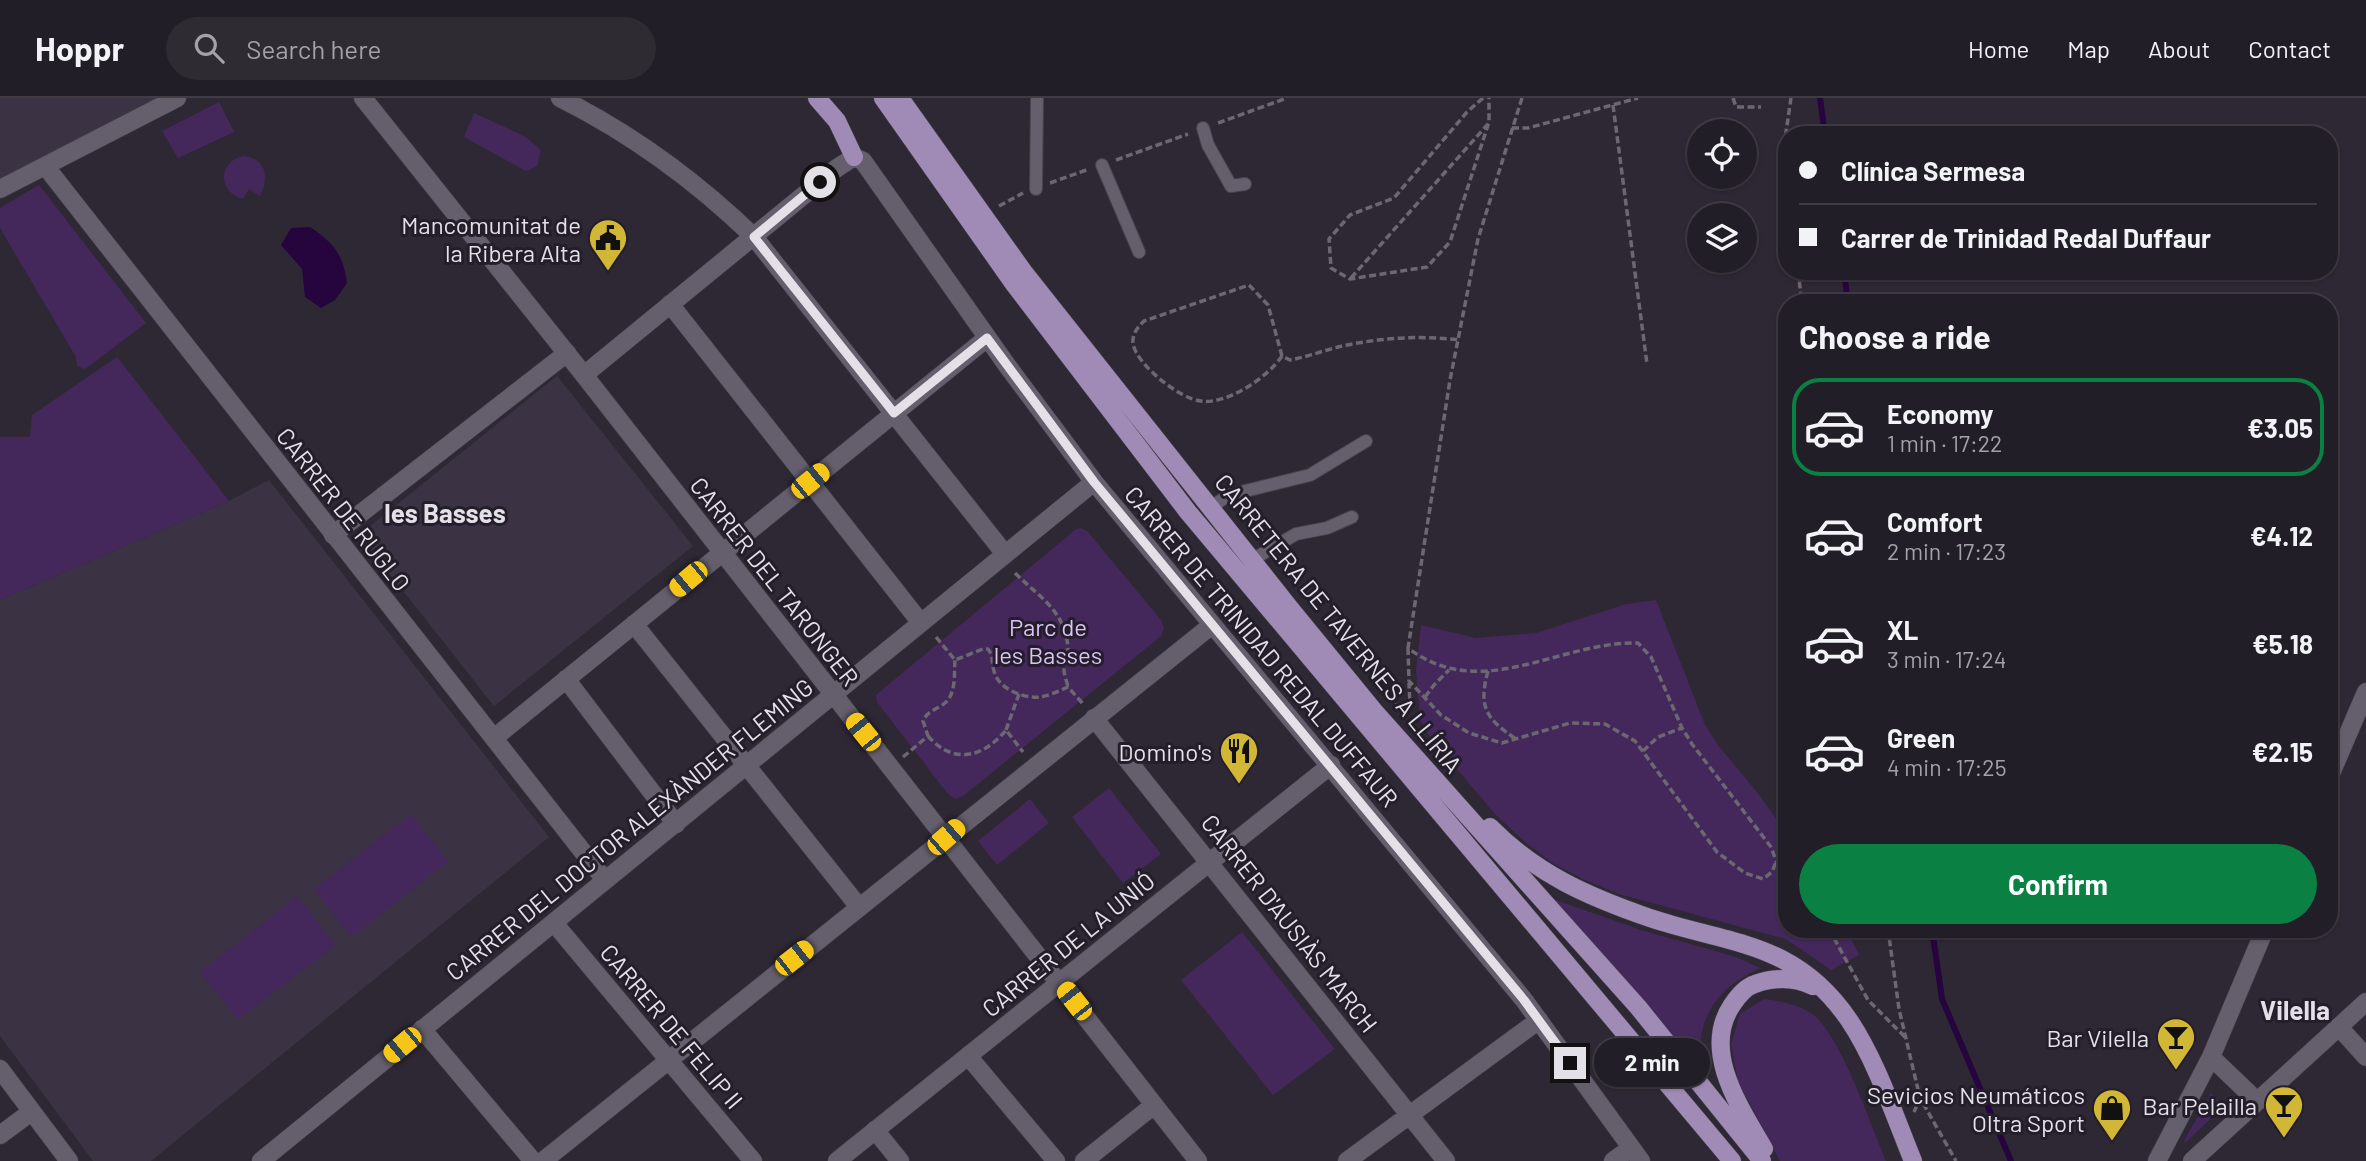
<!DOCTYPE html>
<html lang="en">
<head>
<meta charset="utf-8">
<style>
  :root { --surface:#221e27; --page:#2e2b33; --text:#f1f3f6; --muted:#a2a2a7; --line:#3f3c44; --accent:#0b8043 }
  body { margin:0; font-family:Barlow,sans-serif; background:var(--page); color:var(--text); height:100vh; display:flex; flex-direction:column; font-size:26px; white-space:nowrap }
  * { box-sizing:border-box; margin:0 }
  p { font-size:23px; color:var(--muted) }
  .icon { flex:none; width:38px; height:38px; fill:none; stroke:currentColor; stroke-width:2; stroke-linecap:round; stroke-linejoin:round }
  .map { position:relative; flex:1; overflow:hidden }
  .panel { position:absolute; left:1778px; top:196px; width:560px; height:644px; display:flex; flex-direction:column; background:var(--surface); border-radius:28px; box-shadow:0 2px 5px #0004,0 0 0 2px var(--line) }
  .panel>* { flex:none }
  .top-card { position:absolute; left:1778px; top:28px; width:560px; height:154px; border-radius:28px; box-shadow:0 2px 5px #0004,0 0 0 2px var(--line); display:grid; align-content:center; height:154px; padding:0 21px; background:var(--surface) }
  .buttons { position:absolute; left:1687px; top:21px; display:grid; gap:14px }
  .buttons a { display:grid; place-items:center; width:70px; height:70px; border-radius:50%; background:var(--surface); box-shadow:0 2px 5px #0004,0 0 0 2px var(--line); font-size:35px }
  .end { position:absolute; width:32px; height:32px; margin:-16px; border:9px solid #e4e0e8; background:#111; box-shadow:0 0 0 4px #111 }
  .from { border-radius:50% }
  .bubble { position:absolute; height:49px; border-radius:24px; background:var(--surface); box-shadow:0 2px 5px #0004,0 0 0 2px var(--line); font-size:23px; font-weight:700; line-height:49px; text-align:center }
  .car { position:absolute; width:21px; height:42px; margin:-21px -10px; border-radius:9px; box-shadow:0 0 5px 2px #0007; background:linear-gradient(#f5c518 24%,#345 0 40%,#f5c518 0 76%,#345 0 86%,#f5c518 0) }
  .top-card b { display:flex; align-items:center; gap:24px; height:66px; font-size:26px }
  .top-card b+b { border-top:2px solid var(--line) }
  .top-card i { width:18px; height:18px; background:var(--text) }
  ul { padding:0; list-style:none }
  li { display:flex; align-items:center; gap:21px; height:98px; margin:0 14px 10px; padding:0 7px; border:4px solid transparent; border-radius:28px }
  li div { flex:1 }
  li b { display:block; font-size:26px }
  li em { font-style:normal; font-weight:700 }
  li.current { border-color:var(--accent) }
  li>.icon { width:63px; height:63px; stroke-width:1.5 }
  h2 { padding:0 21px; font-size:32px; line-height:84px }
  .primary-button { display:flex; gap:14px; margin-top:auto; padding:14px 21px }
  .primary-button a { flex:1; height:80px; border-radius:42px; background:var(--accent); color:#fff; font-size:28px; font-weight:700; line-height:80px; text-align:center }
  header { display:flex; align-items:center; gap:42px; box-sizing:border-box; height:98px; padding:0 35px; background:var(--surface); border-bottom:2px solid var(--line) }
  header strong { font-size:33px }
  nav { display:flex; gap:38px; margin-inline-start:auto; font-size:24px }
  .search { width:490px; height:63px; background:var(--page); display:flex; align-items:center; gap:18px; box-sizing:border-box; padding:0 24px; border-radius:38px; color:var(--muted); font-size:26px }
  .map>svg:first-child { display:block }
  .built { fill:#3b3344 }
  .green { fill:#44285c }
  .water { fill:#26043e }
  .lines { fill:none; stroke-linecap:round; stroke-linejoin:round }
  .stream { stroke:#26043e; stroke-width:6 }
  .service-casing { stroke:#47434d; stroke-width:14 }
  .pedestrian-casing { stroke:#47434d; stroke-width:19 }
  .minor-casing { stroke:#47434d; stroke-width:19 }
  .secondary-casing { stroke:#47434d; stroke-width:19 }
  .primary-casing { stroke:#47434d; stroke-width:19 }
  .path { stroke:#6c6771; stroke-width:3.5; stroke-dasharray:7 3.5; stroke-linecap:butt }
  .service { stroke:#655e6c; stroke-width:12 }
  .pedestrian { stroke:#655e6c; stroke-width:18 }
  .minor { stroke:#655e6c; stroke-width:18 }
  .secondary { stroke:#655e6c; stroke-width:18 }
  .primary { stroke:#a08bb6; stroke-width:18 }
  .route { stroke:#e4e0e8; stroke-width:9 }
  .labels { text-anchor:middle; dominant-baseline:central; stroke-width:6; stroke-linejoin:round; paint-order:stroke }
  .poi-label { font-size:24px; fill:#e4e0e8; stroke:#241e2a; text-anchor:end }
  .street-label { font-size:24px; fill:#e4e0e8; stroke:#241e2a }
  .park-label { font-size:24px; fill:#dcc2f8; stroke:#241e2a }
  .neighbourhood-label { font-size:26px; font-weight:bold; fill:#e4e0e8; stroke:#241e2a }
</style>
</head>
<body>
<header>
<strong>Hoppr</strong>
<div class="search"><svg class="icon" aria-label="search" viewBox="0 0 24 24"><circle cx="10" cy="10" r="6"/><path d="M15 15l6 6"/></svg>Search here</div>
<nav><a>Home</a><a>Map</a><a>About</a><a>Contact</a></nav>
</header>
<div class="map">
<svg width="2366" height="1063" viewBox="0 0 2366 1063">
  <rect width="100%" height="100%" fill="#2e2834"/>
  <path class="built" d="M0,0H172L0,87Z
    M557,278L693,448L494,608L359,437Z
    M269,382L549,739L151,1063H93L0,938V502L229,403Z"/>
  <path class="green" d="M219,4L234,34L178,60L162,33Z
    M474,15L526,39L541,52L537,68L526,73L464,39Z
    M244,58C267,61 269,80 260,98L249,91L243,101C217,94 218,63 244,58Z
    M39,87L146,225L85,271L77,268L76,259L0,130V110Z
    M117,259L229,403L0,502V339H30L32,317Z
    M1081,430L1087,433L1161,522L1164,530L1161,538L963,698L955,701L948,696L877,604L876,597L1075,432Z
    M1656,502L1705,627L1718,647L1757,694L1787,736V831H1846L1859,857L1831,872L1786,841L1619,796L1585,782L1554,766L1526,745L1494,715L1429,638L1420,622L1416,572L1421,527L1476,540L1536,535L1626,506Z
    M1109,690L1161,756L1123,785L1072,719Z
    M1030,701L1049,725L997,767L978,743Z
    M411,716L448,764L351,839L314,791Z
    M297,798L335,847L238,922L200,874Z
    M1550,800L1641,832L1736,859L1760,870C1732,884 1710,900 1702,933C1699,945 1703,963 1704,977Z
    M1242,834L1335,951L1273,997L1181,882Z
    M1764,901C1780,903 1802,907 1815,918C1843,944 1870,1025 1886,1063H1780L1738,983L1731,946L1740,916Z
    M2211,995L2224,1008L2186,1044L2184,1043Z"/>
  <path class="water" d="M310,129C334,145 343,156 347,185L335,202L321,210L305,199L302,171L281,147L291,130Z"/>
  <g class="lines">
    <path class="stream" d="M1820,0L1825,37
      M1844,173L1848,205
      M1932,831L1942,901L2011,1063"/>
    <g class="service-casing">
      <path id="service" d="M1203,30L1208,47L1231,88L1245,86
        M1102,67L1139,154
        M1036,91L1037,0
        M1211,409L1229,397L1310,377L1366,343
        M1252,462L1296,436L1327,430L1352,419"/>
    </g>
    <g class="pedestrian-casing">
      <path id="pedestrian" d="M333,437L567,255
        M968,958L1056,1063
        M875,1032L900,1063"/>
    </g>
    <g class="minor-casing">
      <path id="minor" d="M363,0L584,277L1198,1063
        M560,0C632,36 696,83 754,139L1005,456
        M46,69L605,782
        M0,91L177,0
        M670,206L921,525
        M584,277L837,70L854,59L863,63L1006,266L1094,384L1524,902L1641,1063
        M634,526L859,809
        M566,581L676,726
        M1094,620L1446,1063
        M494,640L987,240
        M2329,680L2366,594
        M554,825L753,1063
        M2339,929L2366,959
        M422,931L533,1063
        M2211,959L2257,1003
        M0,971L69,1063
        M0,1037L31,1014
        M261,1063L1094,384
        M543,1063L1212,527
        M837,1063L1331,667
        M1084,1063L1154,1007
        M1347,1063L1539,922
        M1613,1063L1631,1050
        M2157,1063L2211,959L2265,831"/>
    </g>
    <g class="secondary-casing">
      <path id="secondary" d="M2192,1063L2366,904"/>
    </g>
    <g class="primary-casing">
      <path id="primary" d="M817,0L837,23L854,59
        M883,0L1014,186L1188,414L1732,1063
        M900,0L1023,173L1289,509L1374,613L1638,909L1762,1063
        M1490,729C1536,776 1589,799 1650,820C1731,847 1795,843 1849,922C1876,962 1895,1019 1913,1063
        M1764,1051C1740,1009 1701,953 1732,907C1738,898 1745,889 1755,886C1775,879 1794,879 1813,888"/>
    </g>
    <path class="path" d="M1483,0L1467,14L1394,100L1350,117L1329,141L1331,170L1350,181L1427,169L1450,144L1489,24V0
      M1522,0L1478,141L1450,282L1408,550C1482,606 1559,543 1638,545L1651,559L1682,630L1692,646L1771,749L1778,768L1787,778
      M1733,0L1736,9H1761
      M1613,7L1647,266
      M1218,25L1287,0
      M1512,30H1528L1638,0
      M1116,62L1188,36
      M1050,85L1089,71
      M1787,90L1784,48L1791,0
      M999,108L1023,95
      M1798,173L1802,205
      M1351,180L1488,26
      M1282,258C1268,279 1227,307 1201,303C1180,301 1137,267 1133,246C1132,236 1137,230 1144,223L1249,187L1268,207L1282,258L1290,262C1307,259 1322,253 1338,249C1377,240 1419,237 1459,242
      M1015,475C1039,499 1065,512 1068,550C1068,558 1064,564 1064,572C1064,577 1067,583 1068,589
      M936,539L955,562L983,551H988C994,559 991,564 994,573C998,591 1024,601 1041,599C1050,597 1059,593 1068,589L1084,607
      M1408,550L1409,583L1441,617L1469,635L1502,645L1570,625L1605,626L1635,643L1717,754L1745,775L1763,781L1772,774L1776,764
      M1488,573C1478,609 1486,621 1516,641
      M1425,599L1434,587L1449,572
      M1395,607H1410L1409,585
      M1006,632L1019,596
      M928,638C953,667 983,660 1006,632L1023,654
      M1643,653L1658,639L1682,630
      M903,659L928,638L923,623C928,611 941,611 948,602C956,591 954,574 955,562
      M1829,831L1868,902L1906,940
      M1888,831L1899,911L1920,1000L1956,1063
      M1914,1014L1920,1000"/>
    <use href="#service" class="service"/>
    <use href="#pedestrian" class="pedestrian"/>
    <use href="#minor" class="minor"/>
    <use href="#secondary" class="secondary"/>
    <use href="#primary" class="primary"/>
  </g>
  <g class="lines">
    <path class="route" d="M820,84L754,139L894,315L987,240L1094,384L1524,902L1570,965"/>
  </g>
  <defs>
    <g id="civic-pin" transform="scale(2.0125)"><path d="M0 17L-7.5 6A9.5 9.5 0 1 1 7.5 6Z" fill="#d2b736" stroke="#241e2a"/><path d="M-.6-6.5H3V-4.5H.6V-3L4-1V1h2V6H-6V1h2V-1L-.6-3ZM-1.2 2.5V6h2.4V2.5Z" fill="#111"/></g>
    <g id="restaurant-pin" transform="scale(2.0125)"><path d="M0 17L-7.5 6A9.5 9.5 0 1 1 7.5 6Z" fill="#d2b736" stroke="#241e2a"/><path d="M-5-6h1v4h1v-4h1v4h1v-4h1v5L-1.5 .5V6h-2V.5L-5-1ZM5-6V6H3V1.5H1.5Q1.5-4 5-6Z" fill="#111"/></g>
    <g id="bar-pin" transform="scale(2.0125)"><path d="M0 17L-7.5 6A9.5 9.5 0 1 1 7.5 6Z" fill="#d2b736" stroke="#241e2a"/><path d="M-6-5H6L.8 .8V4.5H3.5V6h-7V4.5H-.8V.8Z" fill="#111"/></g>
    <g id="shop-pin" transform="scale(2.0125)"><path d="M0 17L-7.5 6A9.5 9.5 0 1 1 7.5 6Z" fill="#d2b736" stroke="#241e2a"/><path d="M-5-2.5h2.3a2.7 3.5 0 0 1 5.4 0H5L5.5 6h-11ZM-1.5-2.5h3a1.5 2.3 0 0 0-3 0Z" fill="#111"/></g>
  </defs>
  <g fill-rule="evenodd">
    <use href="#civic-pin" x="608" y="140"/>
    <use href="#restaurant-pin" x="1239" y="653"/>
    <use href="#bar-pin" x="2176" y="939"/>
    <use href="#bar-pin" x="2284" y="1007"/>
    <use href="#shop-pin" x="2112" y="1010"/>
  </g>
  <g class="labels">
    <g class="poi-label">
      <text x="581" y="126">Mancomunitat de<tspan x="581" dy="28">la Ribera Alta</tspan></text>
      <text x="1212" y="653">Domino's</text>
      <text x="2149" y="939">Bar Vilella</text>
      <text x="2085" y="996">Sevicios Neumáticos<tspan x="2085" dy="28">Oltra Sport</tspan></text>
      <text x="2257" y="1007">Bar Pelailla</text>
    </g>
    <g class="street-label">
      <text transform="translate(344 411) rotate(52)">CARRER DE RUGLO</text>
      <text transform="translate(775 483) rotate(52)">CARRER DEL TARONGER</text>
      <text transform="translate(1339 525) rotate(51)">CARRETERA DE TAVERNES A LLÍRIA</text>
      <text transform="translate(1262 548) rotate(50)">CARRER DE TRINIDAD REDAL DUFFAUR</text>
      <text transform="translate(629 731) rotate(-39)">CARRER DEL DOCTOR ALEXÀNDER FLEMING</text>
      <text transform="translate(1290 825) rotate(52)">CARRER D'AUSIÀS MARCH</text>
      <text transform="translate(1068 846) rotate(-39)">CARRER DE LA UNIÓ</text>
      <text transform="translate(672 928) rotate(50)">CARRER DE FELIP II</text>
    </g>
    <g class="park-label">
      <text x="1048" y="528">Parc de<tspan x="1048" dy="28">les Basses</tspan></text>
    </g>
    <g class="neighbourhood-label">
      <text x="445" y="414">les Basses</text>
      <text x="2295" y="911">Vilella</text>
    </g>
  </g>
</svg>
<div class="buttons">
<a><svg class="icon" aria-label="locate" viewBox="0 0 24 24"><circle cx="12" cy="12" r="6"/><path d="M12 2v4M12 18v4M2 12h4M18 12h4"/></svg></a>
<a><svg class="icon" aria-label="layers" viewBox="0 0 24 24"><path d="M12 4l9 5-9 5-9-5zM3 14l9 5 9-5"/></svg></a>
</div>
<i class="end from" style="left:820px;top:84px"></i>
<i class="end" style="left:1570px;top:965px"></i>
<div class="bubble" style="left:1594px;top:940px;width:116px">2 min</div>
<i class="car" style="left:810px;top:383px;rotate:51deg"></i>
<i class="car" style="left:688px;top:481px;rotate:230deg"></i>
<i class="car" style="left:863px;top:634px;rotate:321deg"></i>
<i class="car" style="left:946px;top:739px;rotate:49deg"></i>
<i class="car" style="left:794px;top:860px;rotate:52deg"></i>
<i class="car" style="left:1074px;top:903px;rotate:322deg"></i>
<i class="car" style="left:402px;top:947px;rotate:230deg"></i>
<div class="top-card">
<b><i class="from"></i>Clínica Sermesa</b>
<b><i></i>Carrer de Trinidad Redal Duffaur</b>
</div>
<section class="panel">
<h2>Choose a ride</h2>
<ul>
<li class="current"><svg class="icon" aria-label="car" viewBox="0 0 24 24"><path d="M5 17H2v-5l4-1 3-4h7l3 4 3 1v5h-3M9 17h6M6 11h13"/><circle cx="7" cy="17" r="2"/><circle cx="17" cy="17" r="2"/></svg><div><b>Economy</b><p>1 min · 17:22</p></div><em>€3.05</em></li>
<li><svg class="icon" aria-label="car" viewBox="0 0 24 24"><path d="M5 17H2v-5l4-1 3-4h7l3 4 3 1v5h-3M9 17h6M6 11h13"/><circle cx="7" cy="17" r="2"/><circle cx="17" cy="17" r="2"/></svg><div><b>Comfort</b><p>2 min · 17:23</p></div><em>€4.12</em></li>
<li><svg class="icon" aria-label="car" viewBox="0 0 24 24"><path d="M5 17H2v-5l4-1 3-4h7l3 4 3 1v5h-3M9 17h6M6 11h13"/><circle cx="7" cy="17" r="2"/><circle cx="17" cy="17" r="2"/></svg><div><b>XL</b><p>3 min · 17:24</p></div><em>€5.18</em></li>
<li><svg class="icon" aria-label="car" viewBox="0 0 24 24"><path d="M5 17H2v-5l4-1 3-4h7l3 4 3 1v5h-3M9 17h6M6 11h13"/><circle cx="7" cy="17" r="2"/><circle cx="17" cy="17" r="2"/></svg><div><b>Green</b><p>4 min · 17:25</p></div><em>€2.15</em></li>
</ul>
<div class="primary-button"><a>Confirm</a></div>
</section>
</div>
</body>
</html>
